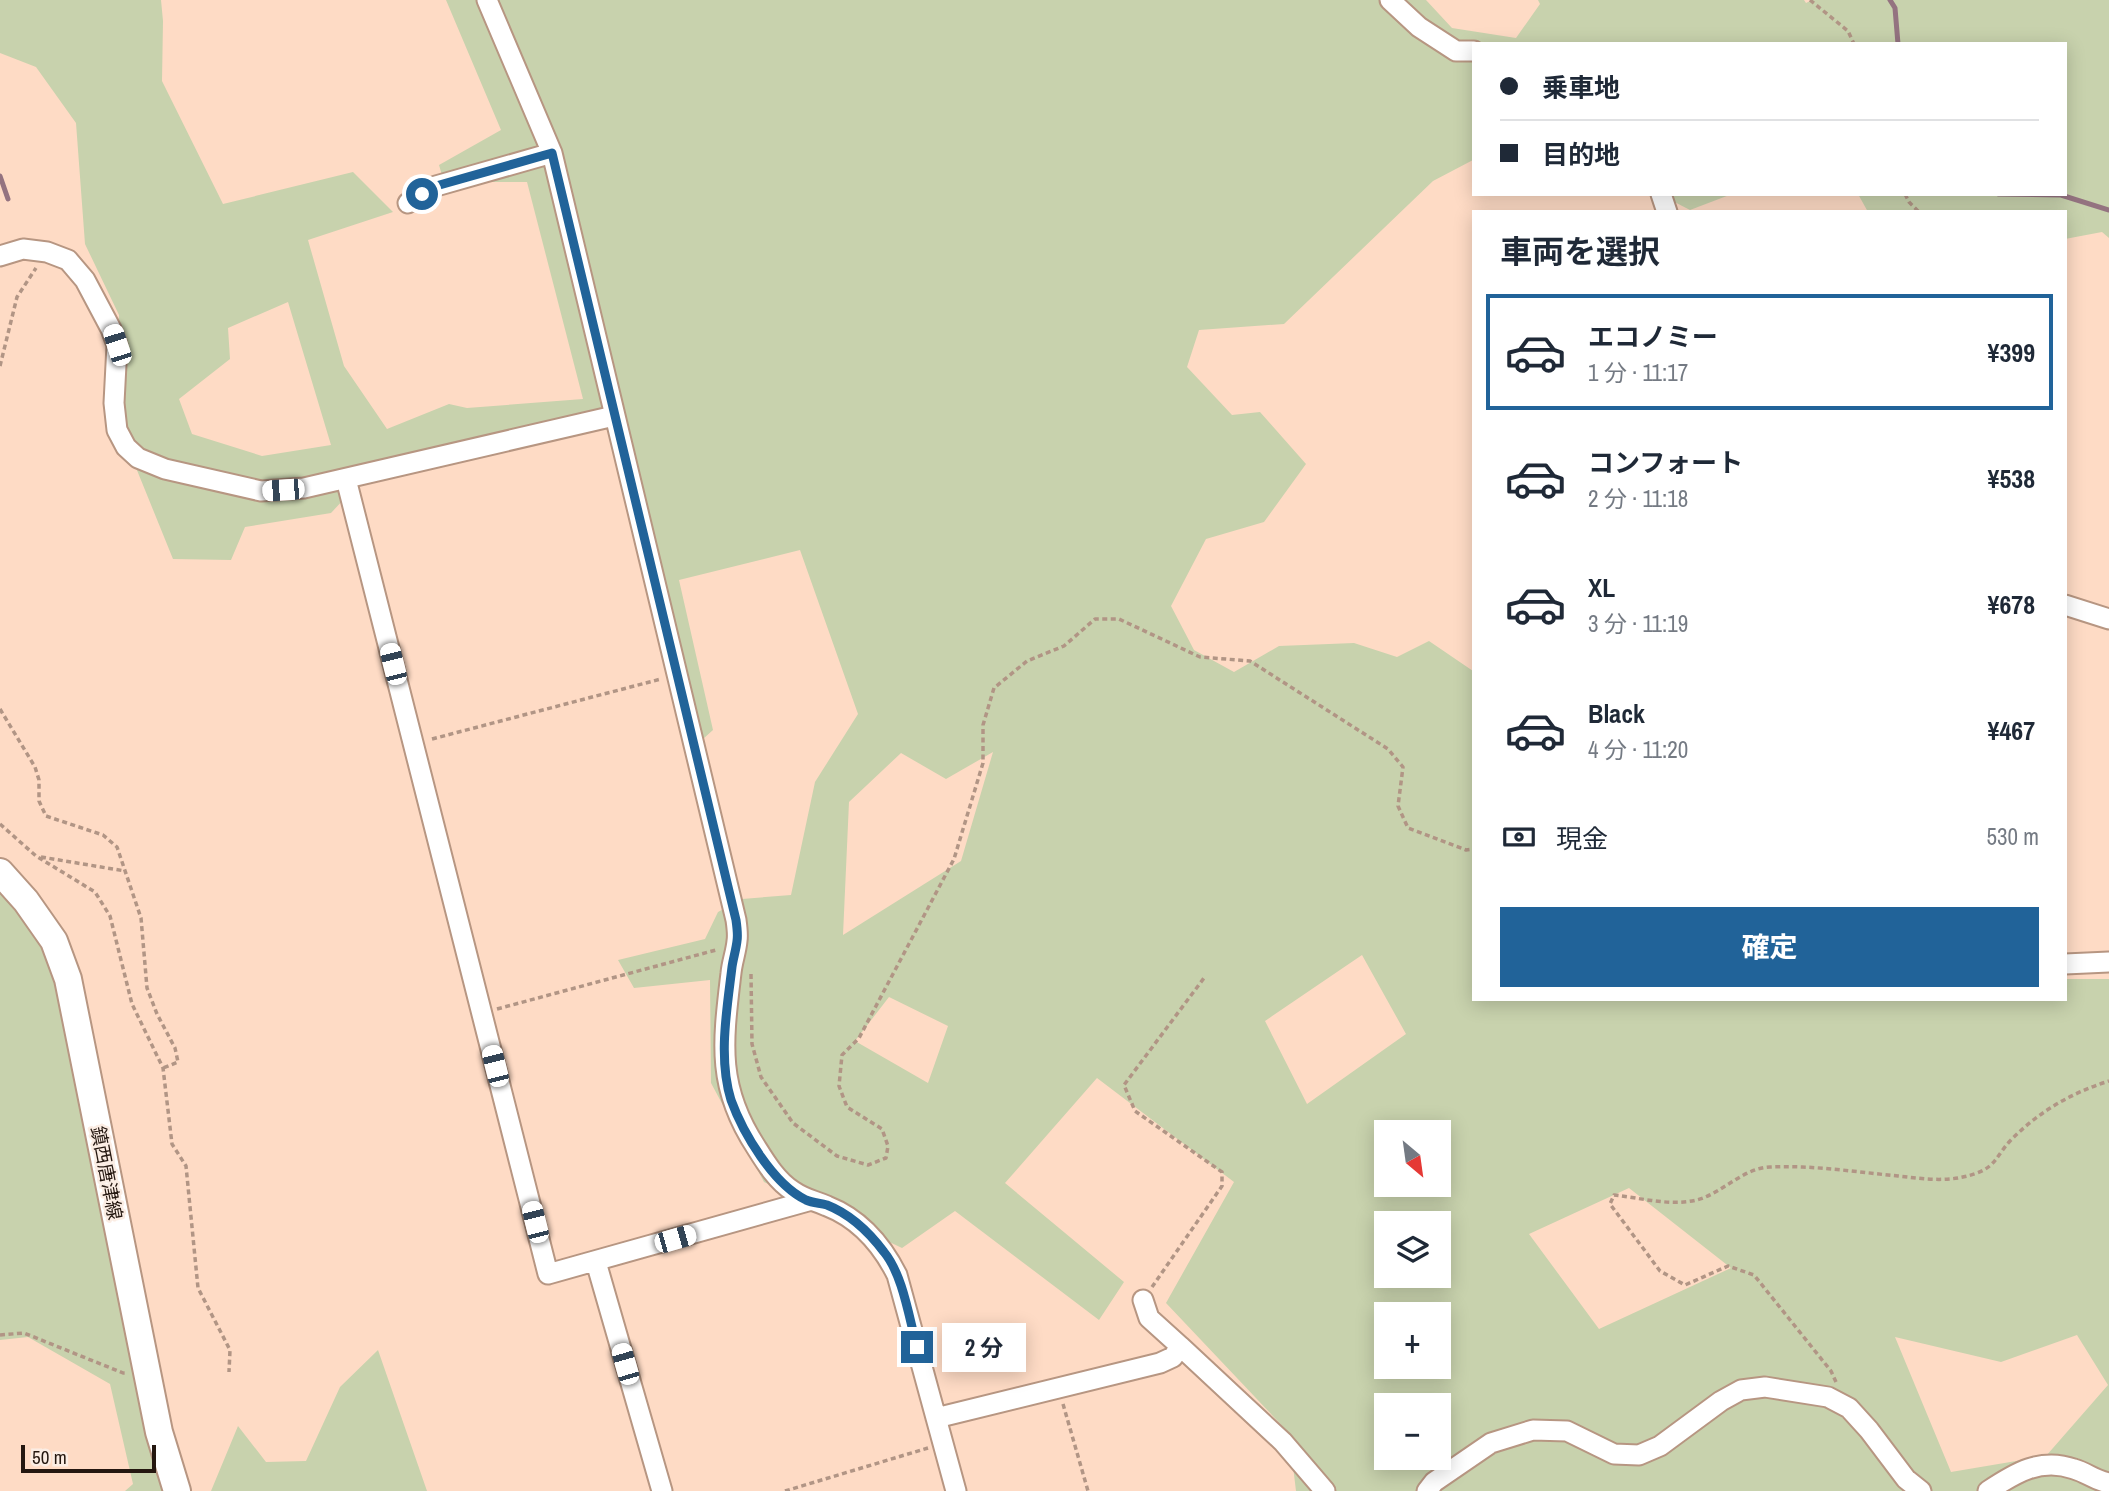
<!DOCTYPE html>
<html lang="ja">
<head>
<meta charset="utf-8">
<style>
  :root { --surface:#fff; --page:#f2f2f3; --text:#1f2937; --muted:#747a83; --line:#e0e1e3; --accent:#216399 }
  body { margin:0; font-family:"Archivo Narrow","Noto Sans JP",sans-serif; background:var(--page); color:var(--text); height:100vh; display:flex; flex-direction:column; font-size:26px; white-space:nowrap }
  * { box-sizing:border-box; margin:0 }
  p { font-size:23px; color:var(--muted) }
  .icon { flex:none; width:38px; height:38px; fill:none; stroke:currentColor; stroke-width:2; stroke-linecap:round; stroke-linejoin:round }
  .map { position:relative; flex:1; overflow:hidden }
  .drawer { position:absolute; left:1472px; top:210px; width:595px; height:791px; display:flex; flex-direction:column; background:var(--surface); border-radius:0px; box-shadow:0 4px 18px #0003 }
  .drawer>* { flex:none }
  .guide { position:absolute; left:1472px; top:42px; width:595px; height:154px; border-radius:0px; box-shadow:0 4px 18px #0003; display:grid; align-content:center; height:154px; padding:0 28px; background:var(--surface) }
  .needle { width:46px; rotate:151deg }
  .fabs { position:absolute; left:1374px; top:1120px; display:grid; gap:14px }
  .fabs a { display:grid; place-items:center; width:77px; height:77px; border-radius:0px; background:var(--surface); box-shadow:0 4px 18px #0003; font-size:35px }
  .scale { position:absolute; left:21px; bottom:18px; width:135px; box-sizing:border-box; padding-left:7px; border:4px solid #241710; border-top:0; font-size:19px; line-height:24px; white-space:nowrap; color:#241710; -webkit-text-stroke:5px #fbede4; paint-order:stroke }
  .end { position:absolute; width:32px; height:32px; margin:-16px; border:9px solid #216399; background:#fff; box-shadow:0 0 0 4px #fff }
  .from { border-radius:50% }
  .bubble { position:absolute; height:49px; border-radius:0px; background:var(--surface); box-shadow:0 4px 18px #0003; font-size:23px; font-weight:700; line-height:49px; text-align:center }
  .car { position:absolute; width:21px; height:42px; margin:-21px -10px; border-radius:9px; box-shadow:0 0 5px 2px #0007; background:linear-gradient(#fff 24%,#345 0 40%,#fff 0 76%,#345 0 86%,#fff 0) }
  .guide b { display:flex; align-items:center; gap:24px; height:66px; font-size:26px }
  .guide b+b { border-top:2px solid var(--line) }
  .guide i { width:18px; height:18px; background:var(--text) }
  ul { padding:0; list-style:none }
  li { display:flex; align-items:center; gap:21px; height:116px; margin:0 14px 10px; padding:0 14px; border:4px solid transparent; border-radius:0px }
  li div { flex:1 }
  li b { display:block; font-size:26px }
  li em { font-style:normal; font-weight:700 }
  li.on { border-color:var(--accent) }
  li>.icon { width:63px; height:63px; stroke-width:1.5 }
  h2 { padding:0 28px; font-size:32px; line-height:84px }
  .pay { display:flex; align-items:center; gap:18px; height:77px; padding:0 28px; font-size:26px }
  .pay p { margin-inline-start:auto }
  .button { display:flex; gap:14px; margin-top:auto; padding:14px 28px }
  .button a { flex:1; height:80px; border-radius:0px; background:var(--accent); color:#fff; font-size:28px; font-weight:700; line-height:80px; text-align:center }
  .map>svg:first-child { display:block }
  .green { fill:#c8d2ad; fill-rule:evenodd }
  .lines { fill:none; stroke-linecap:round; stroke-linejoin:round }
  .stream { stroke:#947380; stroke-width:5 }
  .minor-casing { stroke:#b79682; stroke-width:23 }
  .major-casing { stroke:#b79682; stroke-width:30 }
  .path { stroke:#b19585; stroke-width:3.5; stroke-dasharray:5 3.5; stroke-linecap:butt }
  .minor { stroke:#fff; stroke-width:19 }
  .major { stroke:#fff; stroke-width:26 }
  .route { stroke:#216399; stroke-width:9 }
  .labels { text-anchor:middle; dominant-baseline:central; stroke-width:5; stroke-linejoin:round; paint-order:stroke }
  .street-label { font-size:19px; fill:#241710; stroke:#fbede4 }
</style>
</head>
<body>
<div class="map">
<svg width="2109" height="1491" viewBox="0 0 2109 1491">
  <rect width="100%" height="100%" fill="#fedbc5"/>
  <path class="green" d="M0,0H161L163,21L162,81L223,204L353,172L393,212L308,240L344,366L387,429L449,404L467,408L583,399L527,182H444L439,165L501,130L446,0H1426L1452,28L1516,38L1540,4L1538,0H1804L1806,3L1812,0H2109V238L2102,232L2065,239V212H1868L1858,194H2065V44H1474L1473,160L1433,181L1284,324L1199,330L1187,367L1232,415L1260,412L1306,464L1264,522L1206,539L1171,606L1194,650L1234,672L1279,646L1354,643L1397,657L1429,641L1473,671L1474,999H2065V979H2109V1491H1296L1289,1433L1166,1303L1234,1182L1097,1078L1005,1183L1124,1282L1099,1320L955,1211L902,1248L764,1182L711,1083L710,980L634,988L618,960L705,939L718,912L742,899L791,895L815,782L858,714L800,550L679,580L713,730L703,739L672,676L619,417L371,470L331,513L245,527L231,560L173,559L113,411L119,315L85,244L76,123L36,67L0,53ZM288,302L331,445L262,456L192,434L179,399L230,359L228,328ZM993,752L961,861L843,935L849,802L901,753L946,779ZM1362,955L1406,1034L1307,1104L1265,1021ZM889,997L948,1026L928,1083L855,1041ZM1386,1132H1438V1185H1386ZM1629,1188L1731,1268L1599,1329L1529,1234ZM1386,1223H1438V1276H1386ZM1386,1314H1438V1367H1386ZM2077,1335L2108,1385L2046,1456L1951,1472L1895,1337L2001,1362ZM1386,1405H1438V1458H1386Z
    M1659,194H1732L1690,210Z
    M0,886L38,931L63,993L151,1453L188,1491H125L133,1484L110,1384L28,1337L0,1340Z
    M378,1350L427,1491H211L238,1426L266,1462L306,1461L340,1387Z"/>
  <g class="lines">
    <path class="stream" d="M1890,0L1895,8L1898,44
      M0,176L8,199
      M1998,194L2061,195L2109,210"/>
    <g class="minor-casing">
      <path id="minor" d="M487,0L552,153L736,920C737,927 738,935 737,941C736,952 732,962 731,973C723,1041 716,1086 756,1147C766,1163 777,1181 793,1191C806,1200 814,1200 827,1206C860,1219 882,1245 897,1275L956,1491
        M1390,0L1419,27L1456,51H1474
        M1661,194L1667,212
        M408,203L436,186L552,153
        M0,256L23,249L47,252L68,260L85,280L111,329L117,345L114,403L117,430L126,447L138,458L165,469L261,491L304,488L614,416
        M346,479L548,1274L808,1201
        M2065,605L2109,619
        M2065,964L2109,962
        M596,1262L662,1491
        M1180,1346L1283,1442L1325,1491
        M936,1418L1160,1363L1173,1357L1180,1346L1149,1318L1143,1300
        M1427,1491L1434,1482L1491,1443L1533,1430L1567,1431L1614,1454L1639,1455L1660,1446L1721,1401L1741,1390L1765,1387L1828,1397L1849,1408L1869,1430L1906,1479L1921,1491
        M1988,1491C2015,1473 2041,1457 2074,1469C2088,1473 2093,1480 2109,1483"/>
    </g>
    <g class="major-casing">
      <path id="major" d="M0,872L26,901L54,941L68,979L159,1432L177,1491"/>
    </g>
    <path class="path" d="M1810,0L1848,31L1854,44
      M1905,194L1909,202L1919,212
      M0,366L17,297L36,268
      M0,709L35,767L39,780V801L46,816L103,835L117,847L141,918L147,988L157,1014L175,1048L178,1062L163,1068
      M432,739L661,679
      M0,824L36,856L95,892L110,916L132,1004L163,1068L172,1144L186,1166L198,1288L230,1350L229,1372
      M41,857L125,871
      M751,974L752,1044L761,1077L793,1123L837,1156L868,1165L886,1158L888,1146L882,1129L847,1107L839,1086L842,1055L859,1038L954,859L983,763V725L994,688L1027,661L1064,646L1095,619H1119L1200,657L1250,661L1388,749L1403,767L1398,806L1408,828L1466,850L1474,849
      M497,1009L716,950
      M1152,1287L1222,1186V1172L1135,1111L1124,1085L1204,978
      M0,1335L24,1333L123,1373H127
      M1836,1382L1831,1371L1754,1275L1728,1266L1685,1285L1660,1271L1610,1204L1614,1195C1642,1198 1676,1208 1703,1198C1726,1189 1745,1168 1770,1167C1813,1165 1856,1172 1898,1176C1925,1179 1950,1183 1977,1173C1996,1166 1997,1155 2010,1141C2038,1112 2071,1093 2109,1081
      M1063,1404L1088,1491
      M785,1491L928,1448"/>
    <use href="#minor" class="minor"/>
    <use href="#major" class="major"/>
  </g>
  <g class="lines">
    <path class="route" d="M422,194L436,186L552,153L736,920C737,927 738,935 737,941C736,950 733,959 732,967C727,1009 718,1058 731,1100C743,1133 773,1184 806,1200C813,1203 820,1203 827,1205C850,1214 869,1232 884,1252C903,1275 909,1318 917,1347"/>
  </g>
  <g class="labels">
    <g class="street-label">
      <text transform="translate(107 1173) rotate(79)">鎮西唐津線</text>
    </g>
  </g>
</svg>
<div class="fabs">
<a><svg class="needle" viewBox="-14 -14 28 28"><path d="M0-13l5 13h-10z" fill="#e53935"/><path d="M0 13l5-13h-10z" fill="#747a83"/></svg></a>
<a><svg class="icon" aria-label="layers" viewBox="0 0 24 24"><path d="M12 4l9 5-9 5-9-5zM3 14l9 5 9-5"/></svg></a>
<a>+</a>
<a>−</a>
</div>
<div class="scale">50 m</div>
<i class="end from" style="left:422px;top:194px"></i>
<i class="end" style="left:917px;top:1347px"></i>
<div class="bubble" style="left:942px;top:1323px;width:84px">2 分</div>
<i class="car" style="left:117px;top:345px;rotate:342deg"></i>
<i class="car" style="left:283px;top:490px;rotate:266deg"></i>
<i class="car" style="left:393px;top:664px;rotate:346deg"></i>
<i class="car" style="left:495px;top:1066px;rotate:346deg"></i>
<i class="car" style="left:535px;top:1222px;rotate:346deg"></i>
<i class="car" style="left:675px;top:1239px;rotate:74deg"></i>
<i class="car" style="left:625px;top:1364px;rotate:344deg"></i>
<div class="guide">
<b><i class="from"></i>乗車地</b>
<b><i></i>目的地</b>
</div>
<section class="drawer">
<h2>車両を選択</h2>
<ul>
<li class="on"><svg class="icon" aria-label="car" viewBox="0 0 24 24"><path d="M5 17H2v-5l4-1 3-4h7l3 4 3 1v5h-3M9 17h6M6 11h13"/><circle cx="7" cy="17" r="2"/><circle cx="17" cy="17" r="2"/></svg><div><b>エコノミー</b><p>1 分 · 11:17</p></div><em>¥399</em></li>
<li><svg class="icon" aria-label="car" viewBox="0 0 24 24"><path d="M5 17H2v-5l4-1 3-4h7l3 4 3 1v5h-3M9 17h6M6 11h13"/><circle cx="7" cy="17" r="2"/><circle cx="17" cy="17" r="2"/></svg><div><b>コンフォート</b><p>2 分 · 11:18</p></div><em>¥538</em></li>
<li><svg class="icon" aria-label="car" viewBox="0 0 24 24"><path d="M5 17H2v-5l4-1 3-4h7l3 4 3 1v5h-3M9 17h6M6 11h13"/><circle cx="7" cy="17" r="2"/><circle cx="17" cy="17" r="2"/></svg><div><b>XL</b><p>3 分 · 11:19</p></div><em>¥678</em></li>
<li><svg class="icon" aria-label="car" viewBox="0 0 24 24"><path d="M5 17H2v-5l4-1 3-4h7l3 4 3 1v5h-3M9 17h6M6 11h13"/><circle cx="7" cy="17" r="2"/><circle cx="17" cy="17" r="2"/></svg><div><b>Black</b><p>4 分 · 11:20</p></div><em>¥467</em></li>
</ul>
<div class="pay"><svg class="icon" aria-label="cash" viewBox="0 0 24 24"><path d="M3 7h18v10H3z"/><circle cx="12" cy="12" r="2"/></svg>現金<p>530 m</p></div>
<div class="button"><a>確定</a></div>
</section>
</div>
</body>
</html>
